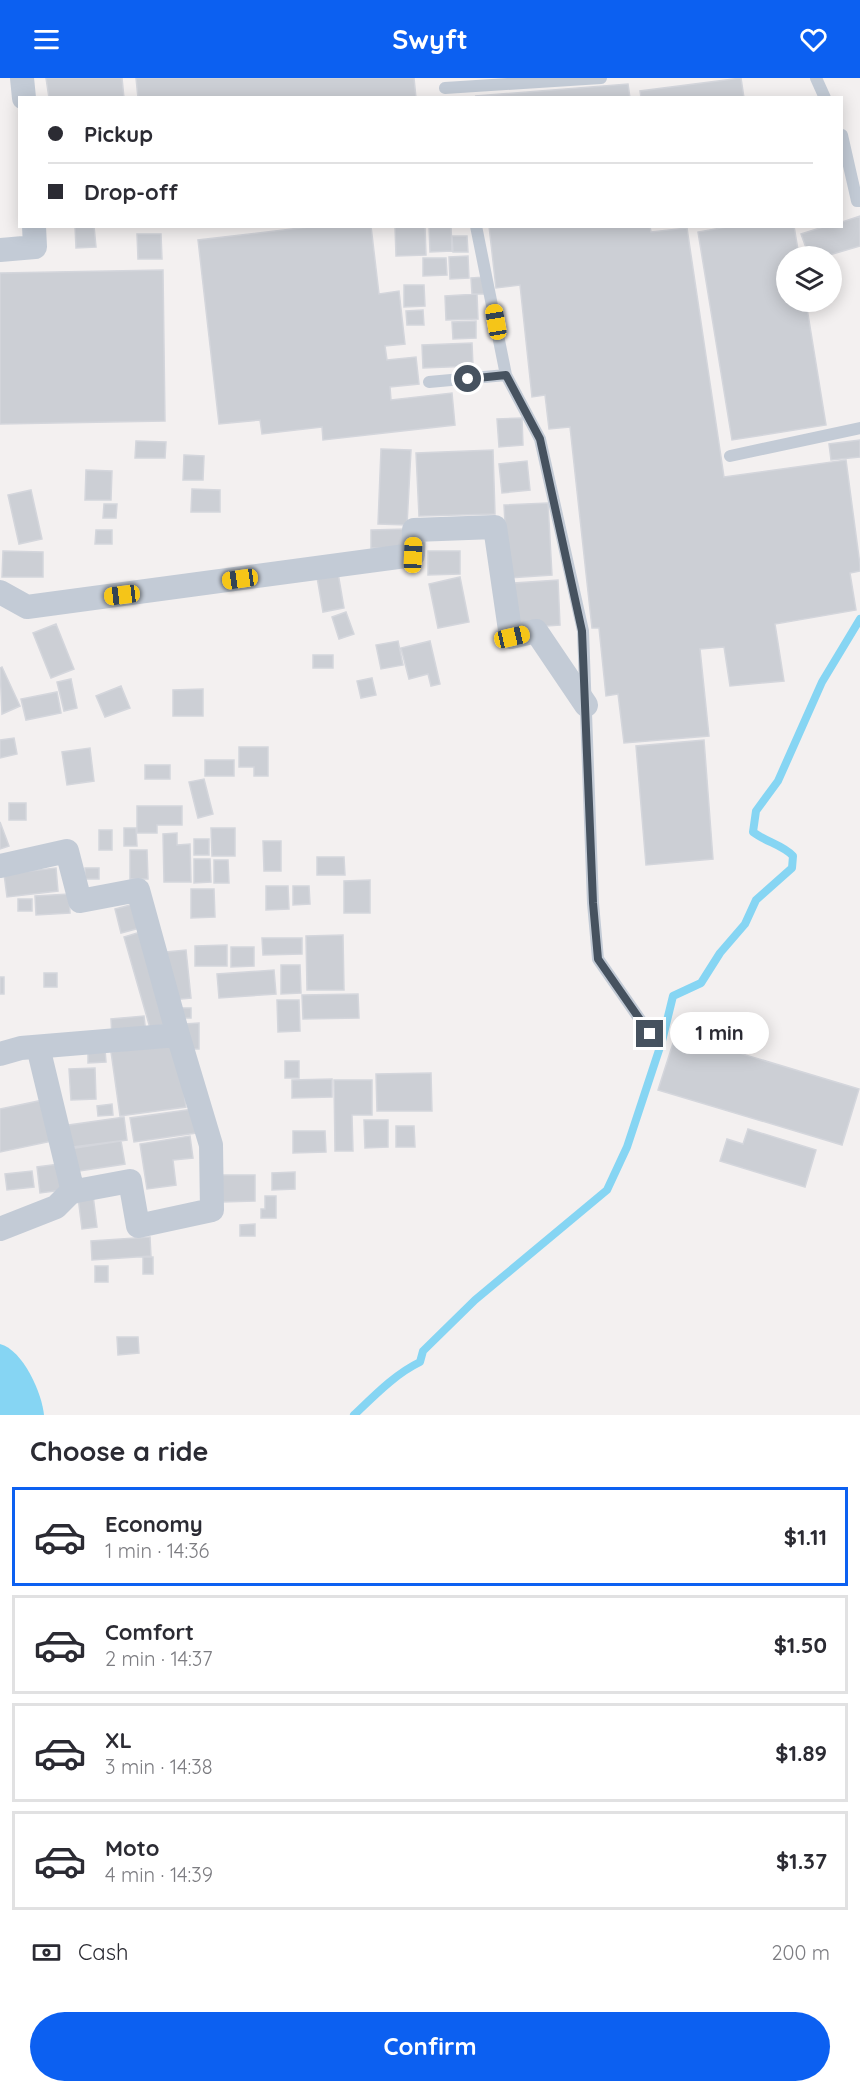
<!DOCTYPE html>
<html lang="en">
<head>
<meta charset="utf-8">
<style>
  :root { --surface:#fff; --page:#f7f7f7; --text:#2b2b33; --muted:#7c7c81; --line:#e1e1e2; --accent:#0c60f1 }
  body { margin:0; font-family:Quicksand,sans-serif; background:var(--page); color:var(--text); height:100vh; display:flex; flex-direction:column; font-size:22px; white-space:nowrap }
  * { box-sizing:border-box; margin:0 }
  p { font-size:20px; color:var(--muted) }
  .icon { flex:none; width:33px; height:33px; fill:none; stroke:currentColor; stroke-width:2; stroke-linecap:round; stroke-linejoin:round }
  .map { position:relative; height:1337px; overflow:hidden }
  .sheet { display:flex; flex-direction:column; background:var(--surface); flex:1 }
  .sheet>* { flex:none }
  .hud { position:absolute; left:18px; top:18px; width:825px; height:132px; border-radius:0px; box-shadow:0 3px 15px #0003; display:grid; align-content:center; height:132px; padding:0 30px; background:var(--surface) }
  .fabs { position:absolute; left:776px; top:168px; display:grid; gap:12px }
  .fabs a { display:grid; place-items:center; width:66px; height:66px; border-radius:50%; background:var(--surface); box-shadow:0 3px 15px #0003; font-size:30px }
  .end { position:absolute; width:27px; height:27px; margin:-14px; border:8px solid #46525f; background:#fff; box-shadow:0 0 0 3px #fff }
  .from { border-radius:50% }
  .bubble { position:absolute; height:42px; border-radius:21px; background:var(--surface); box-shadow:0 3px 15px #0003; font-size:20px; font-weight:700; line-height:42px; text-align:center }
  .car { position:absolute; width:18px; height:36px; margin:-18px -9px; border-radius:8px; box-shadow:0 0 4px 2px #0007; background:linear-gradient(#f5c518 24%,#345 0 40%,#f5c518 0 76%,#345 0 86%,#f5c518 0) }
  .hud b { display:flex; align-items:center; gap:21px; height:57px; font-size:22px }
  .hud b+b { border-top:2px solid var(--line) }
  .hud i { width:15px; height:15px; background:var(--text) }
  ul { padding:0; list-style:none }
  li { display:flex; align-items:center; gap:18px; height:99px; margin:0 12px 9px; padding:0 18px; border:3px solid var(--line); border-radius:0px }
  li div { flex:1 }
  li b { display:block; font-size:22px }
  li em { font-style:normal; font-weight:700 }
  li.selected { border-color:var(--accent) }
  li>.icon { width:54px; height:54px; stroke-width:1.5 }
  h2 { padding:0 30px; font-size:27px; line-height:72px }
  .pay { display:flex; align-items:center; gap:15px; height:66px; padding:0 30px; font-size:22px }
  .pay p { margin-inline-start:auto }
  .primary-button { display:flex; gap:12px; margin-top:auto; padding:12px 30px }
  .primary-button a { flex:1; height:69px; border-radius:36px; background:var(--accent); color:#fff; font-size:24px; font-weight:700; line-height:69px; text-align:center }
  header { display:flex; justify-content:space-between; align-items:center; height:78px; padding:0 30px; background:var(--accent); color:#fff; font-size:27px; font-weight:700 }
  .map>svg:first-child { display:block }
  .water { fill:#86d5f3 }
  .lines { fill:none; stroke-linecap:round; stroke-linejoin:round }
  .stream { stroke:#86d5f3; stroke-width:8 }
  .building { fill:#cccfd5; stroke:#d4d6dc; stroke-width:1.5 }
  .service { stroke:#c3cbd6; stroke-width:12 }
  .minor { stroke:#c3cbd6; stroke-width:24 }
  .route { stroke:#46525f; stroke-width:8 }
</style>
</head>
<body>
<header><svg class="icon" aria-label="menu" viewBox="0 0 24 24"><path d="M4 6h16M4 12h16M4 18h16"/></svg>Swyft<svg class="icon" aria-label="heart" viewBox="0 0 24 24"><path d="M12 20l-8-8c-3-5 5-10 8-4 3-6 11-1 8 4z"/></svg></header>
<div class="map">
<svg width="860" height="1337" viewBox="0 0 860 1337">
  <rect width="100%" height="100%" fill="#f3f0f0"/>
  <path class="water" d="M0,1266C23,1272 42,1315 44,1337H0Z"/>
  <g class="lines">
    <path class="stream" d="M354,1337C374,1318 395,1296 420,1284L423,1273L475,1222L607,1112L627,1069L662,963L673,918L701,905L720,875L745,846L756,822L792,790L793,778C783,767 766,764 753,754L756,733L778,703L822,604L860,541"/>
  </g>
  <path class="building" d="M46,0H122L124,20H49Z
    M136,0H414L416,20H138Z
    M741,0L744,20H641L640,13Z
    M628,6L630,20L475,18Z
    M860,138V168L826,178H809L801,156L826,148H842V144Z
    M75,148H94L96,169L76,170Z
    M317,148H371L379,216L399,213L405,266L385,268L387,282L416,279L419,306L390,309L391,322L452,315L455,347L323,362L322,349L262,356L260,342L219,346L198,162Z
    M395,148H425L426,177L396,178Z
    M429,148H451L452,173L430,174Z
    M489,148H650L651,154L687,150L724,399L846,382L860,487V493L850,495L856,532L775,546L784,603L730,608L724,569L700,571L709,658L624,665L618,616L606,618L599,550H592L570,349L549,351L545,317L532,319L520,207L496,210Z
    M732,148H794L799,178H786V224H806L826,347L732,362L698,154Z
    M137,156H161L162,181H138Z
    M452,158H467L468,174H453Z
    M468,178L469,200L450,201L449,179Z
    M423,180H446L447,197L423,198Z
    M163,192L165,343L0,346V195Z
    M485,199V216H472L471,200Z
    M404,207H424L425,228L404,229Z
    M477,216L478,241L446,242L445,218Z
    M423,232L424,247H407L406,233Z
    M476,243V260L453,261L452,244Z
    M472,265L473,288L423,290L422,267Z
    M522,340L523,367L499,369L497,341Z
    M860,362V379L831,382L829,366Z
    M136,363L166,364L165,380H135Z
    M381,371L411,372L407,447L378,446Z
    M493,372L495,436L419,438L416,375Z
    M184,377L204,378L203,402H183Z
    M527,383L530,412L502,415L499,386Z
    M86,392L112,393L111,422H85Z
    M192,411L220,412V434H191Z
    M31,412L42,461L19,466L8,417Z
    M548,425L552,497L508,500L504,427Z
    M104,426H117L116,440H103Z
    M407,451V470H371V452Z
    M96,452H112V466H95Z
    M3,473L43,474V499H2Z
    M428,473H460V496L428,497Z
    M338,495L344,530L323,534L317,499Z
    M460,499L469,544L438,550L429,506Z
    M558,502L560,547L517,550L514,505Z
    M346,534L354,556L339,561L332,539Z
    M56,546L74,591L51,600L33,555Z
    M398,563L403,587L381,591L376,567Z
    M430,563L440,606L431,608L428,596L409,601L401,570Z
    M313,577H333V590H313Z
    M2,589L20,628L2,636L0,590Z
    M372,600L376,617L361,620L357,603Z
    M71,601L77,630L64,633L57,604Z
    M121,608L130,630L105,639L96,618Z
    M203,611V638H173V612Z
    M57,614L61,635L26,642L21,621Z
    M14,660L17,676L0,680V662Z
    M704,662L713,781L646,787L636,668Z
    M239,669H268V698H254V689H239Z
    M90,670L94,703L67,707L62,674Z
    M205,682H234V698H205Z
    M145,687H170V701H145Z
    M204,701L213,736L198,740L189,704Z
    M9,725H26V742H9Z
    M137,728H182V747H157V755H137Z
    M0,744L9,768L0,771Z
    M124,750H136L137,768H124Z
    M211,750H235V778H212Z
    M99,752H112V772H99Z
    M177,755V767L190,766L191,804H164L163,756Z
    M194,761H209V777H194Z
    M263,763H281V793H264Z
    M130,772H147L148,801H130Z
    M317,779H344L345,797H317Z
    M194,781H210L211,804L194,805Z
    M214,782H228L229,805H214Z
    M56,790L58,813L7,819L4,796Z
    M85,790H99V801H85Z
    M370,802V835H344V803Z
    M266,808H288L289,831L266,832Z
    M293,808H309L310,826L293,827Z
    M191,811H214L215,839L191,840Z
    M69,816L70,835L36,837L35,818Z
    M18,821H32V833H18Z
    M134,826L140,850L121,855L115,831Z
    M144,853L170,945L150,950L124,859Z
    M343,857L344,912H307L306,858Z
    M262,860H302V876L263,877Z
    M227,867V888H195V868Z
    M231,869H254V888L231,889Z
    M186,872L191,920L171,922L166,874Z
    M281,887H300L301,915L281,916Z
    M274,892L276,916L219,920L217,896Z
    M44,895H57V909H44Z
    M0,899H4V916H0Z
    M358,916L359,940L303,941L302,917Z
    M277,922H299L300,953L278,954Z
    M179,930H191V940H179Z
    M144,938L146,956L112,959L111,941Z
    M199,945V971H184V946Z
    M676,956L859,1011L842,1067L658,1012Z
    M177,965L186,1029L120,1038L111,974Z
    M105,971L106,984L88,985V972Z
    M285,983H299V1000H285Z
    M95,990L96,1021L71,1022L69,991Z
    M431,995L432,1033H377L376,996Z
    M332,1001V1019L292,1020V1002Z
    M334,1002H372V1037H352L353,1073H335Z
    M48,1021L57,1062L0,1074V1031Z
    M112,1026L113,1037L98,1038L97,1028Z
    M193,1031L196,1055L134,1064L130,1040Z
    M124,1039L127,1062L65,1070L62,1048Z
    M364,1042H388V1069L365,1070Z
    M396,1048H414L415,1069H396Z
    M748,1051L816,1072L805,1109L720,1083L727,1061L743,1066Z
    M293,1053H325L326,1074L293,1075Z
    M190,1058L193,1080L173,1082L176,1107L147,1111L140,1066Z
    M121,1063L125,1086L73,1094L69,1071Z
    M59,1086L62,1112L40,1115L37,1089Z
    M32,1093L34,1109L7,1112L5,1096Z
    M295,1094V1111L272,1112V1095Z
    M222,1097H255V1123L222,1124Z
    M93,1117L97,1149L82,1151L78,1119Z
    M265,1118H276V1140H261V1131H265Z
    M255,1146V1158H240V1147Z
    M150,1159L151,1178L92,1182L91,1163Z
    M143,1179H153V1196H143Z
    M95,1188H108V1204H95Z
    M117,1259H138L139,1275L118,1277Z"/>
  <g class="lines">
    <path class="service" d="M816,0L825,20
      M445,10L601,0
      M842,57L857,123H860
      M476,148L506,297L540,361L583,553L593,825L598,881L650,956
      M429,304L506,297
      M730,378L860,350"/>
    <path class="minor" d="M22,0L24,20
      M0,172L35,169L34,148
      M0,514L27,529L413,477L414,452L495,449L511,559L536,553L586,627
      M0,788L67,773L80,823L138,812L178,957L21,970L0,976
      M38,969L73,1114
      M0,1151L56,1129L71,1114L130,1103L138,1148L212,1132L211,1067L178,957"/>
  </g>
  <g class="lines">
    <path class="route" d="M468,301L506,297L540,361L582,553L593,825L598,881L650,956"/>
  </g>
</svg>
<div class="fabs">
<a><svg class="icon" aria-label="layers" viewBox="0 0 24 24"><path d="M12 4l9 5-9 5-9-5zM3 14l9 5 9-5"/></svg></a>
</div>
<i class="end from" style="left:468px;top:301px"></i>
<i class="end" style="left:650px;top:956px"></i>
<div class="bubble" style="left:670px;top:934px;width:99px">1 min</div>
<i class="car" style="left:496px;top:244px;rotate:350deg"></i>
<i class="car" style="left:413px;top:477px;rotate:2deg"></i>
<i class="car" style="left:240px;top:501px;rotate:262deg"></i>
<i class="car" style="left:122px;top:517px;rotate:263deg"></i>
<i class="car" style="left:512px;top:559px;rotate:77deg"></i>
<div class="hud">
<b><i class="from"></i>Pickup</b>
<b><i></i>Drop-off</b>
</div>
</div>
<section class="sheet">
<h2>Choose a ride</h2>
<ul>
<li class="selected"><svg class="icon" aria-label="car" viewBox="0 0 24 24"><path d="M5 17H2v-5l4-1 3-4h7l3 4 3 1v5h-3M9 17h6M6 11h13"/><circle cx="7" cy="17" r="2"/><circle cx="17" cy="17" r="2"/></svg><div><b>Economy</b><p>1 min · 14:36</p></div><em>$1.11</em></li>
<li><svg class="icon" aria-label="car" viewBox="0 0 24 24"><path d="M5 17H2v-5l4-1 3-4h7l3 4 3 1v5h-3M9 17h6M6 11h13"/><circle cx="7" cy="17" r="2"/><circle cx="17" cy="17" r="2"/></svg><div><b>Comfort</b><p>2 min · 14:37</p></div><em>$1.50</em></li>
<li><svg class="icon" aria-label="car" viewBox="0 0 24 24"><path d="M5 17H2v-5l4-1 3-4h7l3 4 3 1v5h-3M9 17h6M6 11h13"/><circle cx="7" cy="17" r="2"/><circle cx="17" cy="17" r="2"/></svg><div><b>XL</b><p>3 min · 14:38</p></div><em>$1.89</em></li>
<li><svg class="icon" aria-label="car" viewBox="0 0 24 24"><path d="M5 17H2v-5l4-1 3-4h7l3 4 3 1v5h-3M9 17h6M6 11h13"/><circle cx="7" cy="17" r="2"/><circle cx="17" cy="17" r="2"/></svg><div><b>Moto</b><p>4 min · 14:39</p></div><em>$1.37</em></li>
</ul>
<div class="pay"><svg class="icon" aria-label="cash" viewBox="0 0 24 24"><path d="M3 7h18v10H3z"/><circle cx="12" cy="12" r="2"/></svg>Cash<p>200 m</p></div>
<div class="primary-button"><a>Confirm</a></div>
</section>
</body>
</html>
